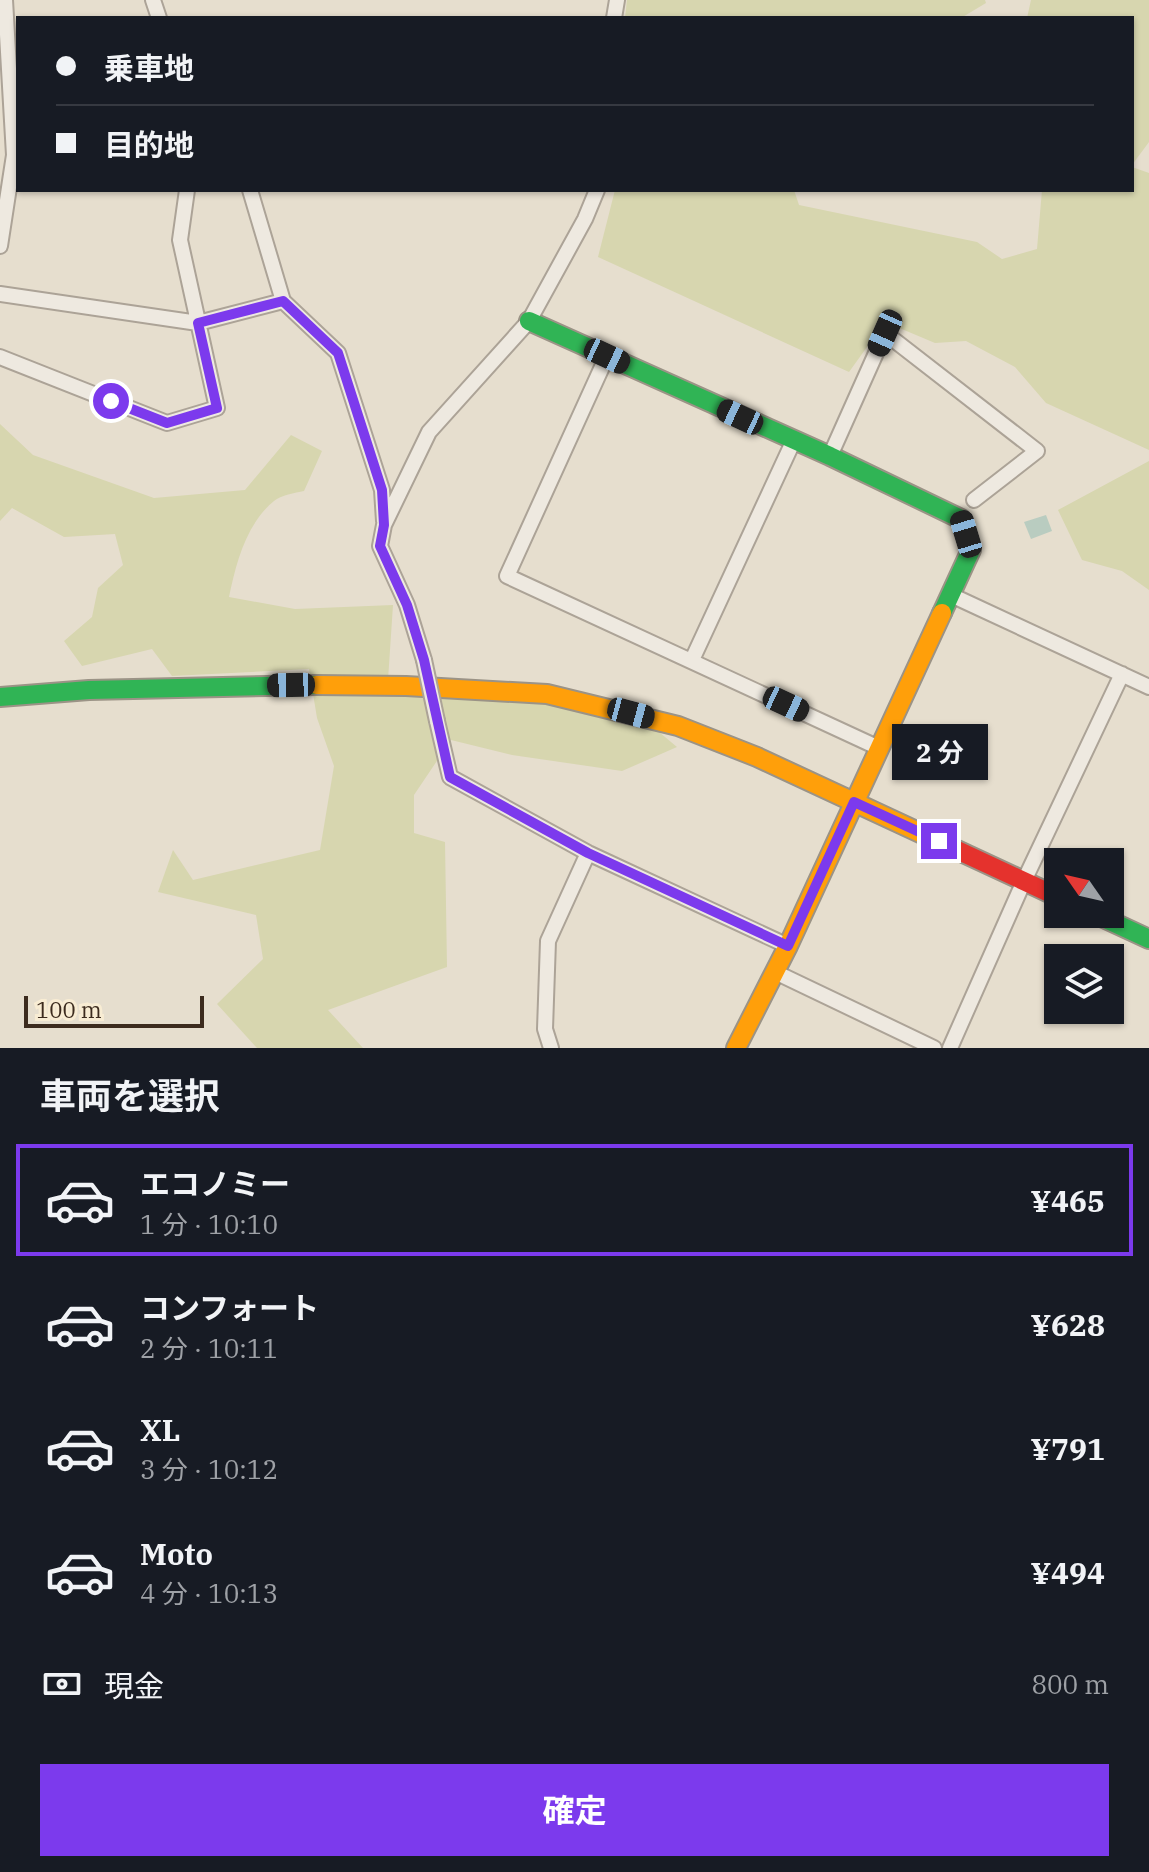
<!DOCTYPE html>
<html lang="ja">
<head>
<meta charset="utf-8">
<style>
  :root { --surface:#171b24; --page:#20242c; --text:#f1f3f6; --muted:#9ea1a6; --line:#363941; --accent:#7c3aed }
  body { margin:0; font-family:"IBM Plex Serif","Noto Sans JP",serif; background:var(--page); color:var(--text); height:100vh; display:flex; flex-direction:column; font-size:30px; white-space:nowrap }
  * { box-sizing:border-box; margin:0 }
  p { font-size:26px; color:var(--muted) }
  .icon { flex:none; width:44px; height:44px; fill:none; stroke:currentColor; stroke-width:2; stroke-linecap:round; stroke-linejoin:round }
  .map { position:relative; height:1048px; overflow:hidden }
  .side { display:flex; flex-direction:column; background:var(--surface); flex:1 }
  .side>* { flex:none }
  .top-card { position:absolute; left:16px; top:16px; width:1118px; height:176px; border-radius:0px; box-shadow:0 2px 6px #0004; display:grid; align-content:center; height:176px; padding:0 40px; background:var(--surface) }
  .needle { width:52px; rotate:304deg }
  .tools { position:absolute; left:1044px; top:848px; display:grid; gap:16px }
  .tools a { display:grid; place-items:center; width:80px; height:80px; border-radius:0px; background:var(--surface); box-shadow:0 2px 6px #0004; font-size:40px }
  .scale { position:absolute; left:24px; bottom:20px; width:180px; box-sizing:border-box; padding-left:8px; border:4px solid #3c2b1e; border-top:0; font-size:22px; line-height:28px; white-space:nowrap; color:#3c2b1e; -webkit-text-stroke:6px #f8ecd3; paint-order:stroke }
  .end { position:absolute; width:36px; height:36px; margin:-18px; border:10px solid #7c3aed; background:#fff; box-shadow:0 0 0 4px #fff }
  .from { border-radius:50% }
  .bubble { position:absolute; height:56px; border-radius:0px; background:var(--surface); box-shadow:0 2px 6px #0004; font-size:26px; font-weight:700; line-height:56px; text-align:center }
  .car { position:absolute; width:24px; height:48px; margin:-24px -12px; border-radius:10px; box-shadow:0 0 6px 2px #0007; background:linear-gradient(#222 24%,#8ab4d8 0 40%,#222 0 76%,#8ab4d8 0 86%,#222 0) }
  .top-card b { display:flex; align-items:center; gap:28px; height:76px; font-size:30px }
  .top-card b+b { border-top:2px solid var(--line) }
  .top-card i { width:20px; height:20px; background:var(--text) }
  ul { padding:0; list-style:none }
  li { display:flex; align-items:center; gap:24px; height:112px; margin:0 16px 12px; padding:0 24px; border:4px solid transparent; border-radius:0px }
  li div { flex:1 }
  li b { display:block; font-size:30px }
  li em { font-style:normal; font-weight:700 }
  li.current { border-color:var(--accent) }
  li>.icon { width:72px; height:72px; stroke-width:1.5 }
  h2 { padding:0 40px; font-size:36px; line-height:96px }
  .pay { display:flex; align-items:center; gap:20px; height:88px; padding:0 40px; font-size:30px }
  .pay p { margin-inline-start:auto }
  .primary-button { display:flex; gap:16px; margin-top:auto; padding:16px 40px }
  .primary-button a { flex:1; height:92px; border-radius:0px; background:var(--accent); color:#fff; font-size:32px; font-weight:700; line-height:92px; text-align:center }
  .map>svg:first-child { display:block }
  .green { fill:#d7d6af }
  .water { fill:#b9ccc0 }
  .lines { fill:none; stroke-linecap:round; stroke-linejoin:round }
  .street-casing { stroke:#aca397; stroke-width:18 }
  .fast-casing { stroke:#9b9386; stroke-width:22 }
  .slow-casing { stroke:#9b9386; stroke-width:22 }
  .jam-casing { stroke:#9b9386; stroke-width:22 }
  .street { stroke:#eee9e0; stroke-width:14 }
  .fast { stroke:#30b455; stroke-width:18 }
  .slow { stroke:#ff9f0a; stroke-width:18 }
  .jam { stroke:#e5322d; stroke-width:18 }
  .street-bridge-casing { stroke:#aca397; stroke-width:18; stroke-linecap:butt }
  .street-bridge { stroke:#eee9e0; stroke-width:14 }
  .route { stroke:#7c3aed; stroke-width:10 }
</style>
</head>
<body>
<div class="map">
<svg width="1149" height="1048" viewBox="0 0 1149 1048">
  <rect width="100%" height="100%" fill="#e6dece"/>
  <path class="green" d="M627,0H985L986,3L961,18H625Z
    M1031,0H1149V142L1132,165V18H1027Z
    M1132,167L1149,173V450L1046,403L1015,367L966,341L935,343L885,322L849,372L598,257L615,190H794L799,205L977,242L1002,259L1037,249L1042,190H1132Z
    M0,424L33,455L154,498L245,490L291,435L322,451L304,491C295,493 281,495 274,501C246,524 236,563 229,597L295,609L393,605L387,695L529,699L653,727L677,747L622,771L512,755L451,740L414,795V833L445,842L447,967L328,1010L363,1048H257L217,1004L263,959L256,915L158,892L173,850L193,880L320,850L334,766L317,718L309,669L172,676L152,649L82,666L64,641L92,617L98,588L123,565L115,534L64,537L12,508L0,521Z
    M1149,461V590L1122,571L1082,560L1058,510Z"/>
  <path class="water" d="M1046,515L1052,531L1031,539L1024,522Z"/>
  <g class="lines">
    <g class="street-casing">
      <path id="street" d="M153,0L159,18
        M614,18L617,0
        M250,190L283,301L338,353L382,490L384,521
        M0,246L14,155L5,0
        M0,294L198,323L283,301
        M607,356L507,576L879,748
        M0,357L167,423L217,408L180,240L187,190
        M830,456L885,333L1037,451L974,500
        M951,595L1149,687
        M424,660L407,605L380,546L384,525L429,432L529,321L585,219L597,190
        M692,660L793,442
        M437,721L450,777L588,853L788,946
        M775,972L934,1048
        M551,1048L545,1029L548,941L588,853
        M950,1048L1024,881L1122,674"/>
    </g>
    <g class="fast-casing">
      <path id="fast" d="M529,321L830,456L961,519L971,550L942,613
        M0,697L89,690L316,685
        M1095,914L1149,939"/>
    </g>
    <g class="slow-casing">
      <path id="slow" d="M316,685L406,686L547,694L678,726L757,757L929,837
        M736,1048L788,946L942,613"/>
    </g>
    <g class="jam-casing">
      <path id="jam" d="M929,837L1058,897"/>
    </g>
    <use href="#street" class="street"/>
    <use href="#fast" class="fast"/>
    <use href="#slow" class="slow"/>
    <use href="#jam" class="jam"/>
    <g class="street-bridge-casing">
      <path id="street-bridge" d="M424,660L437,721"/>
    </g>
    <use href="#street-bridge" class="street-bridge"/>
  </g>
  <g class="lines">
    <path class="route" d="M111,401L167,423L217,408L198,323L283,301L338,353L382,490L384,525L380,546L407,605L424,660L450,777L588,853L788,946L854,802L939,841"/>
  </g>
</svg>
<div class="tools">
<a><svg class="needle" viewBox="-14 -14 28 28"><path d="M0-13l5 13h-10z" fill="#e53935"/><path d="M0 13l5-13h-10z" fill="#9ea1a6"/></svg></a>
<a><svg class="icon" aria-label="layers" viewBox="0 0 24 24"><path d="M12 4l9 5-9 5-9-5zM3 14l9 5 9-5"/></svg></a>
</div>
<div class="scale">100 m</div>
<i class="end from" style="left:111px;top:401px"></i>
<i class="end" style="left:939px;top:841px"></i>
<div class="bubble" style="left:892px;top:724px;width:96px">2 分</div>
<i class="car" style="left:885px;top:333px;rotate:204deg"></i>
<i class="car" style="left:607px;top:356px;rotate:115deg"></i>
<i class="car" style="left:740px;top:417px;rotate:295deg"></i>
<i class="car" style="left:966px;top:534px;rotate:343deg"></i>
<i class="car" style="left:291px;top:685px;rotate:269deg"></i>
<i class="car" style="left:786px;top:704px;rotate:115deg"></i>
<i class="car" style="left:631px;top:713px;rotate:105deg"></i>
<div class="top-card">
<b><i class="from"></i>乗車地</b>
<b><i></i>目的地</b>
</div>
</div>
<section class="side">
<h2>車両を選択</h2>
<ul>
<li class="current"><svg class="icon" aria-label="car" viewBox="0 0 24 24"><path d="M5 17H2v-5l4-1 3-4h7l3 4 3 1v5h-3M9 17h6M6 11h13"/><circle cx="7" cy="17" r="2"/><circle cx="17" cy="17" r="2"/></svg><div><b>エコノミー</b><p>1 分 · 10:10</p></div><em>¥465</em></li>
<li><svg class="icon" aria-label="car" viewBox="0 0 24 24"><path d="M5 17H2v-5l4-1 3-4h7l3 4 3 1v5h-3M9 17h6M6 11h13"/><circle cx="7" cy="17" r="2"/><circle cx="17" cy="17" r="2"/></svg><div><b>コンフォート</b><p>2 分 · 10:11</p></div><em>¥628</em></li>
<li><svg class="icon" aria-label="car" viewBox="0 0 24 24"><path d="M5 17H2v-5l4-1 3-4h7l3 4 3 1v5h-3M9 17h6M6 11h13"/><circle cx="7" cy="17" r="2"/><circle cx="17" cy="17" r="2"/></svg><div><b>XL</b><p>3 分 · 10:12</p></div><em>¥791</em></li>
<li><svg class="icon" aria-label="car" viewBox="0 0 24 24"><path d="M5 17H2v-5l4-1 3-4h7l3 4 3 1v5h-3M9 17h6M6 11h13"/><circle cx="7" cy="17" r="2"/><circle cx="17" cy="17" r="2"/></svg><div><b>Moto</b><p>4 分 · 10:13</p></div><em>¥494</em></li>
</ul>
<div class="pay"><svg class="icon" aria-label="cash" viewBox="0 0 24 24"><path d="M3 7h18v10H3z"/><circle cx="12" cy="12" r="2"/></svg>現金<p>800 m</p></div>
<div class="primary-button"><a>確定</a></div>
</section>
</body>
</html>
